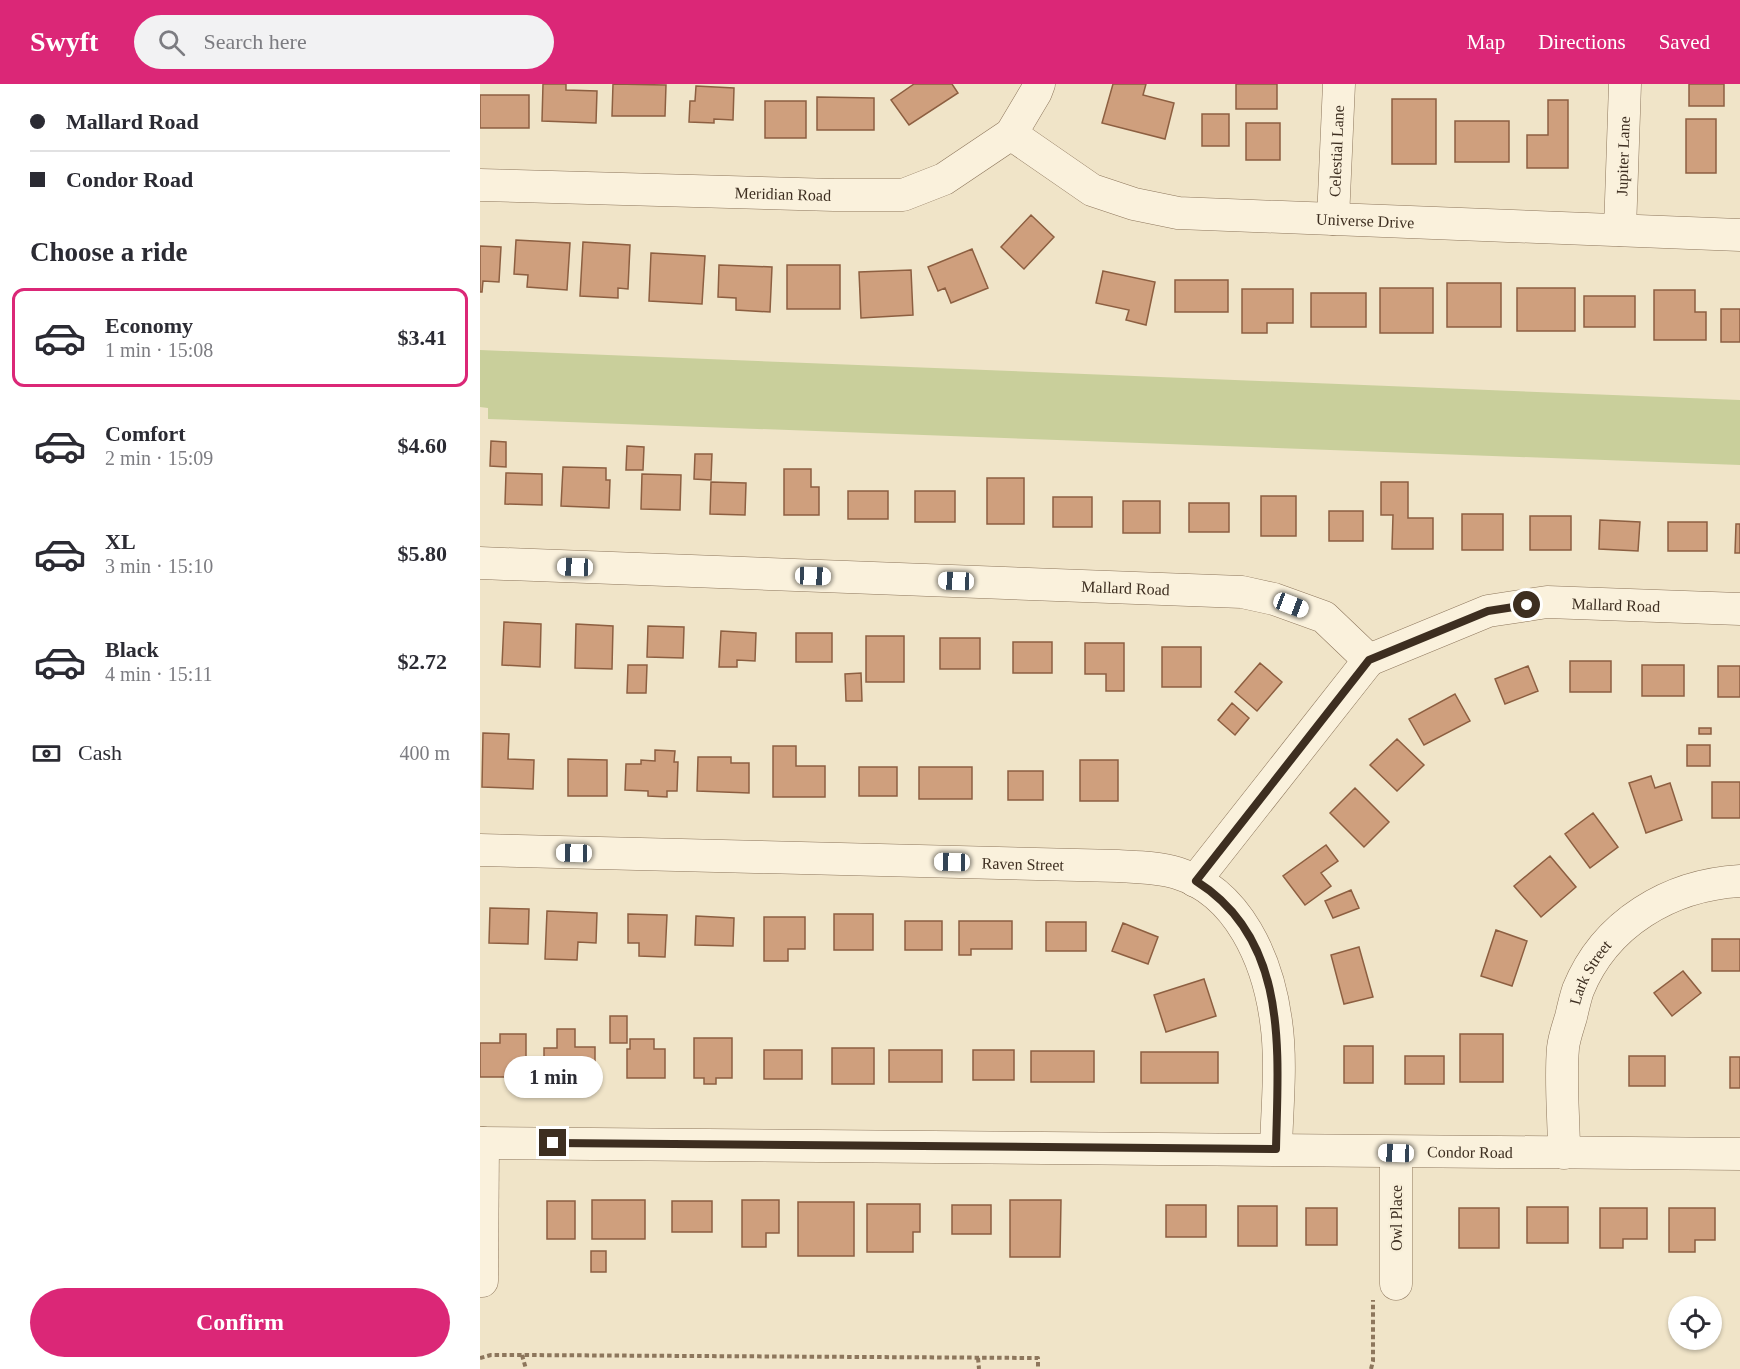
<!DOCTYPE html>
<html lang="en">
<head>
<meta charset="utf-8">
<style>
  :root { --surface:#fff; --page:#f2f2f3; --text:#2b2b33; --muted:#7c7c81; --line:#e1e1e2; --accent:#db2777 }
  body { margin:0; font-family:Georgia,serif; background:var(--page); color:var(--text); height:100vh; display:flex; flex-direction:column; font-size:22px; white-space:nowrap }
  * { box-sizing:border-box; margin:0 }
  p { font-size:20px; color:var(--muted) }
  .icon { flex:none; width:33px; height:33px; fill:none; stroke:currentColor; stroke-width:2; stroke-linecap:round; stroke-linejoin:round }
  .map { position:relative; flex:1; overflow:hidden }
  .sheet { display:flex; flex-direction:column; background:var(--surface); width:480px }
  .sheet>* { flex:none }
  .hud { display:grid; align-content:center; height:132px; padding:0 30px; background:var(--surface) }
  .buttons { position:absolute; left:1188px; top:1212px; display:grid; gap:12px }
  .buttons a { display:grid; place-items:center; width:54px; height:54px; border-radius:50%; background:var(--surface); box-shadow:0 2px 4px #0004; font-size:30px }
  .end { position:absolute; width:27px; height:27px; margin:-14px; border:8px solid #3d2e20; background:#fff; box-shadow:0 0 0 3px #fff }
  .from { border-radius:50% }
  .bubble { position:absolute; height:42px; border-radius:21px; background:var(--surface); box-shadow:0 2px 4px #0004; font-size:20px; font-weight:600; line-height:42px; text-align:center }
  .car { position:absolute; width:18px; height:36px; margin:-18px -9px; border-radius:8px; box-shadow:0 0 4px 2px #0007; background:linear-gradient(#fff 24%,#345 0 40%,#fff 0 76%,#345 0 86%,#fff 0) }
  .hud b { display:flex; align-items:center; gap:21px; height:57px; font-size:22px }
  .hud b+b { border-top:2px solid var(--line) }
  .hud i { width:15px; height:15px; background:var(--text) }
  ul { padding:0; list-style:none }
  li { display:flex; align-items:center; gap:18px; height:99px; margin:0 12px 9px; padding:0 18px; border:3px solid transparent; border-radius:12px }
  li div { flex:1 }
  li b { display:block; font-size:22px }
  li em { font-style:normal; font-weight:600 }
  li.active { border-color:var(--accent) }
  li>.icon { width:54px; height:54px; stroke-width:1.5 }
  h2 { padding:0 30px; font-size:27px; line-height:72px }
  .pay { display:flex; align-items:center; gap:15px; height:66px; padding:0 30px; font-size:22px }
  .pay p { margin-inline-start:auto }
  .action { display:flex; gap:12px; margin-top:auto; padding:12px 30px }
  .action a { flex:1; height:69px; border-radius:36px; background:var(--accent); color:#fff; font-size:24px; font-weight:600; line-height:69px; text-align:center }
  header { display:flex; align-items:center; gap:36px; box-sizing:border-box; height:84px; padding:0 30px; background:var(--accent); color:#fff }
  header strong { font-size:28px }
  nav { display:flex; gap:33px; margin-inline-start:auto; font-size:21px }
  .search { width:420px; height:54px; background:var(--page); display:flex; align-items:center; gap:15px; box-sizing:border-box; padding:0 21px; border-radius:33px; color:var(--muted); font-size:22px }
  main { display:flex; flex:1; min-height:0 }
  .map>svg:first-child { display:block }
  .green { fill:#c9cf9b }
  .building { fill:#cf9f7d; stroke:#8d5f41; stroke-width:1.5 }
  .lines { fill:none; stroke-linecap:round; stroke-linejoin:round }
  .minor-casing { stroke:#8d765c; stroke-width:33 }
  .path { stroke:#8d765c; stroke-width:4; stroke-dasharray:4.5 3; stroke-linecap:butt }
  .minor { stroke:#faf1dc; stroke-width:32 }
  .route { stroke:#3d2e20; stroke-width:8 }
  .labels { text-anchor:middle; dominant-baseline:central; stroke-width:4.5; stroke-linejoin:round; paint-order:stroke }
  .street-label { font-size:16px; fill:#3d2e20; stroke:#f7eed8 }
</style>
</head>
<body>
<header>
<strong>Swyft</strong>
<div class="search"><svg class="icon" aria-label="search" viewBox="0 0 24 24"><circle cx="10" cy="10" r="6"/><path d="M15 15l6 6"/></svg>Search here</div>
<nav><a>Map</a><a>Directions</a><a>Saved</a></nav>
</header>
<main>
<section class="sheet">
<div class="hud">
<b><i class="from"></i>Mallard Road</b>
<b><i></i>Condor Road</b>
</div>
<h2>Choose a ride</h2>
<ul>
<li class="active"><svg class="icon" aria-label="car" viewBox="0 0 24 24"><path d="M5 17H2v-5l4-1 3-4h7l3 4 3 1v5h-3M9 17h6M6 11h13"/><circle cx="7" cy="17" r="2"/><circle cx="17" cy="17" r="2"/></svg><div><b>Economy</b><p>1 min · 15:08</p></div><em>$3.41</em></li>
<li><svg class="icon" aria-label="car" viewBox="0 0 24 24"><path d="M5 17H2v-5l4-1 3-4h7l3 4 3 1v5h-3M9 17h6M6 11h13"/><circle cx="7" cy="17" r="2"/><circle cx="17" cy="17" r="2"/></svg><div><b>Comfort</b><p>2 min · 15:09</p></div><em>$4.60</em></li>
<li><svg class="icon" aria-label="car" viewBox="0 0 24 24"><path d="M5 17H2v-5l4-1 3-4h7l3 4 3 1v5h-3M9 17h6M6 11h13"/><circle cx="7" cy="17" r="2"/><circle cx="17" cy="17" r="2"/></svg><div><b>XL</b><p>3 min · 15:10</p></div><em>$5.80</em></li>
<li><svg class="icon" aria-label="car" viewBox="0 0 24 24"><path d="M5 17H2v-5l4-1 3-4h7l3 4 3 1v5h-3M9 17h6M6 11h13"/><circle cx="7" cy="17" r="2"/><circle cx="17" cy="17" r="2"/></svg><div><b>Black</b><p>4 min · 15:11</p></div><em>$2.72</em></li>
</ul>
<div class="pay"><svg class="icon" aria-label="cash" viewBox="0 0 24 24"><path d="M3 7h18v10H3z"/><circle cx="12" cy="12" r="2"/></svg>Cash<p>400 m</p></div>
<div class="action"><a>Confirm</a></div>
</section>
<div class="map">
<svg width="1260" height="1285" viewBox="0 0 1260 1285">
  <rect width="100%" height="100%" fill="#f0e4c8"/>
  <path class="green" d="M0,266L1260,316V381L8,335V324L0,323Z"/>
  <path class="building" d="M63,0H86V6L117,7L116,39L62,37Z
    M133,0L186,1L185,32H132Z
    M434,0H472L478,9L429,41L411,16Z
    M633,0H666L663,11L694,19L685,55L622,39Z
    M756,0H797V25H756Z
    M1209,0H1244V22H1209Z
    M216,2L254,4L253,36L234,35V39L209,38L210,17H215Z
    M0,11H49V44H0Z
    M337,13L394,14V46H337Z
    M912,15H956V80H912Z
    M1068,16H1088V84H1047V51H1068Z
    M285,17H326V54H285Z
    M722,30H749V62H722Z
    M1206,35H1236V89H1206Z
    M975,37H1029V78H975Z
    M766,39H800V76H766Z
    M551,131L574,153L544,185L521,163Z
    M36,156L90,159L87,206L47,203L48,191L34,190Z
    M103,158L150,161L148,205L138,204V214L100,212Z
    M0,162L21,163L19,198L3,197L2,208H0Z
    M492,165L508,204L471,219L465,204L458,207L448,183Z
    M171,169L225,172L222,220L169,217Z
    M239,181L292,183L290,228L256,226V214L238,213Z
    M307,181H360V225H307Z
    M431,186L433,231L381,234L379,188Z
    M623,187L675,198L666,241L646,236L649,226L616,219Z
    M695,196H748V228H695Z
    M967,199H1021V243H967Z
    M900,204H953V249H900Z
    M1037,204H1095V247H1037Z
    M762,205H813V239H787V249H762Z
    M1174,206H1215V228H1226V256H1174Z
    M831,209H886V243H831Z
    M1104,212H1155V243H1104Z
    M1241,225H1260V258H1241Z
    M11,357L26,358V383L10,382Z
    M147,362L164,363L163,386H146Z
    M215,370H232L231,396L214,395Z
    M83,383L126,384V396H130L129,424L81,422Z
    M304,385H331V403H339V431H304Z
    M26,389L62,390V421L25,420Z
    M162,390L201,391L200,426L161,425Z
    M507,394H544V440H507Z
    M231,398L266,399L265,431L230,430Z
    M901,398H928V434H953V465H912L913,431H901Z
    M368,407H408V435H368Z
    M435,407H475V438H435Z
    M781,412H816V452H781Z
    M573,413H612V443H573Z
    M643,417H680V449H643Z
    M709,419H749V448H709Z
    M849,427H883V457H849Z
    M982,430H1023V466H982Z
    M1050,432H1091V466H1050Z
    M1120,436L1160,438L1158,467L1119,465Z
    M1188,438H1227V467H1188Z
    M1256,440H1260V469H1255Z
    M24,538L61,540L60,583L22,581Z
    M96,540L133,542L132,585L95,584Z
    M168,542L204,543L203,574L167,573Z
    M241,547L276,549L275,577L257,576V583H239Z
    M316,549H352V578H316Z
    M386,552H424V598H386Z
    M460,554H500V585H460Z
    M533,558H572V589H533Z
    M605,559H644V607H626V590H605Z
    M682,563H721V603H682Z
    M1090,577H1131V608H1090Z
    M780,579L802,598L777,627L755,608Z
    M148,581H167L166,609H147Z
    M1162,581H1204V612H1162Z
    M1048,582L1058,607L1025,620L1015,595Z
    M1238,582H1260V613H1238Z
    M381,589L382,617H366L365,590Z
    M975,610L990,637L944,661L929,635Z
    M752,619L769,634L755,651L738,636Z
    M1219,644H1231V650H1219Z
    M3,649L29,650L28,675L54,676L53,705L2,703Z
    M917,655L944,681L917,707L890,681Z
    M1207,661H1230V682H1207Z
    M293,662H316V682H345V713H293Z
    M175,666L195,667L194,678H198L197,707H187V713L168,712V707L145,706L146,680H161V676L175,677Z
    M218,673H251V679H269V709L217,707Z
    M88,675L127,676V712H88Z
    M600,676H638V717H600Z
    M379,683H417V712H379Z
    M439,683H492V715H439Z
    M528,687H563V716H528Z
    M1171,692L1175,704L1190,699L1202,736L1166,749L1149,699Z
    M1232,698H1260V734H1232Z
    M875,704L909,738L884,763L850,729Z
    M1113,729L1138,763L1110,784L1085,750Z
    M846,761L858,777L841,789L851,802L825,821L803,792Z
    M1070,772L1096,803L1061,833L1034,802Z
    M871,806L879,824L853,834L845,817Z
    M10,824L49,825L48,860L9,859Z
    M67,827L117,829L116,859L98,858L97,876L65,875Z
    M148,830L187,831L185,873L159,872V859H148Z
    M354,830H393V866H354Z
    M216,832L254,834L253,862L215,861Z
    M284,833H325V865H308V877H284Z
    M425,837H462V866H425Z
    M479,837H532V865H491V871H479Z
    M566,838H606V867H566Z
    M643,839L678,853L668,880L632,867Z
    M1016,846L1047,857L1032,902L1001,892Z
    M1232,855H1260V887H1232Z
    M879,863L893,913L864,920L851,871Z
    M1203,887L1221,909L1192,932L1174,909Z
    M724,895L736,932L686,948L674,911Z
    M130,932H147V959H130Z
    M77,945H95V963H115V994H64V964H77Z
    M20,950H46V993H0V959H20Z
    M980,950H1023V998H980Z
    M214,954H252V994H236V1000H224V994H214Z
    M150,955H174V965H185V994H147V965H150Z
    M864,962H893V999H864Z
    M352,964H394V1000H352Z
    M284,966H322V995H284Z
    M409,966H462V998H409Z
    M493,966H534V996H493Z
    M551,967H614V998H551Z
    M661,968H738V999H661Z
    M925,972H964V1000H925Z
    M1149,972H1185V1002H1149Z
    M1250,973H1260V1004H1250Z
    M112,1116H165V1155H112Z
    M262,1116H299V1149H286V1163H262Z
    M530,1116H581L580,1173H530Z
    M67,1117H95V1155H67Z
    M192,1117H232V1148H192Z
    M318,1118H374V1172H318Z
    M387,1120H440V1148H433V1168H387Z
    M472,1121H511V1150H472Z
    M686,1121H726V1153H686Z
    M758,1122H797V1162H758Z
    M1047,1123H1088V1159H1047Z
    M826,1124H857V1161H826Z
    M979,1124H1019V1164H979Z
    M1120,1124H1167V1155H1143V1164H1120Z
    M1189,1124H1235V1156H1215V1168H1189Z
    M111,1167H126V1188H111Z"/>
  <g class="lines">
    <g class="minor-casing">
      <g id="minor">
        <path id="s1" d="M531,50L612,106L654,120L698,129L1260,151"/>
        <path id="s2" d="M0,101L354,111H423L464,95L531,50L556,8L559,0"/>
        <path id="s3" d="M853,135L859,0"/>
        <path id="s4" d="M1140,146L1145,0"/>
        <path id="s5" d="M0,479L762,508L794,515L844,533L889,576L1008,527L1067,518L1260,525"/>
        <path id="s6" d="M0,766L638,782C657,783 678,783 697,789C759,808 788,877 796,937C802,978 797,1023 796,1065"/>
        <path d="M715,797L889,576"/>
        <path id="s7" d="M0,1059L1260,1070"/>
        <path id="s8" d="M1084,1069C1084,1035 1080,998 1083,964C1084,954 1088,943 1091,933C1093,924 1095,915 1098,906C1125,839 1190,801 1260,797"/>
        <path d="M2,1197L3,1059"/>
        <path d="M916,1200V1069"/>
      </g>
    </g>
    <path class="path" d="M42,1271L46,1285
      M0,1274L11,1271H42L558,1274V1285
      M498,1274L499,1285
      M891,1285L893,1277V1216"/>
    <use href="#minor" class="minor"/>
  </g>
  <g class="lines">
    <path class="route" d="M73,1059L796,1065C798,968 810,856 716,797L889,576L1008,527L1047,521"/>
  </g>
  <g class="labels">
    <g class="street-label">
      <text stroke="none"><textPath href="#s3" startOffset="68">Celestial Lane</textPath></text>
      <text stroke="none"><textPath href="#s4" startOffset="74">Jupiter Lane</textPath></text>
      <text stroke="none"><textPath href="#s2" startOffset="303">Meridian Road</textPath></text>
      <text stroke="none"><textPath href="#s1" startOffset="375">Universe Drive</textPath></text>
      <text stroke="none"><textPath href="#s5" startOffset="646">Mallard Road</textPath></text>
      <text stroke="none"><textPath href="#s5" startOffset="1168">Mallard Road</textPath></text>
      <text stroke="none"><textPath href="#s6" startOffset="543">Raven Street</textPath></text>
      <text stroke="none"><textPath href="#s8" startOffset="186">Lark Street</textPath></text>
      <text stroke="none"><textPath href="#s7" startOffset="990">Condor Road</textPath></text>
      <text transform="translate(916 1134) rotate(-90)">Owl Place</text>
    </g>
  </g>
</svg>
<div class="buttons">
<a><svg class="icon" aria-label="locate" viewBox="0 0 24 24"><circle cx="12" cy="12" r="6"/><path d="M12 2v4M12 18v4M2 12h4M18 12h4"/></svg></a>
</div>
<i class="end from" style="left:1047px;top:521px"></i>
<i class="end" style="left:73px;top:1059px"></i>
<div class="bubble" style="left:24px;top:972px;width:99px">1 min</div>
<i class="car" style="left:95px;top:483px;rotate:272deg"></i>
<i class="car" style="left:333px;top:492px;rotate:92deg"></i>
<i class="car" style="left:476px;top:497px;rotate:272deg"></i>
<i class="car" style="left:811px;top:521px;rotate:111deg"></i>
<i class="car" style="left:94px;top:769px;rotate:271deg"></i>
<i class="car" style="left:472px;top:778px;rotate:271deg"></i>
<i class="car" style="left:916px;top:1069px;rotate:272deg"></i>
</div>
</main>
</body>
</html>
